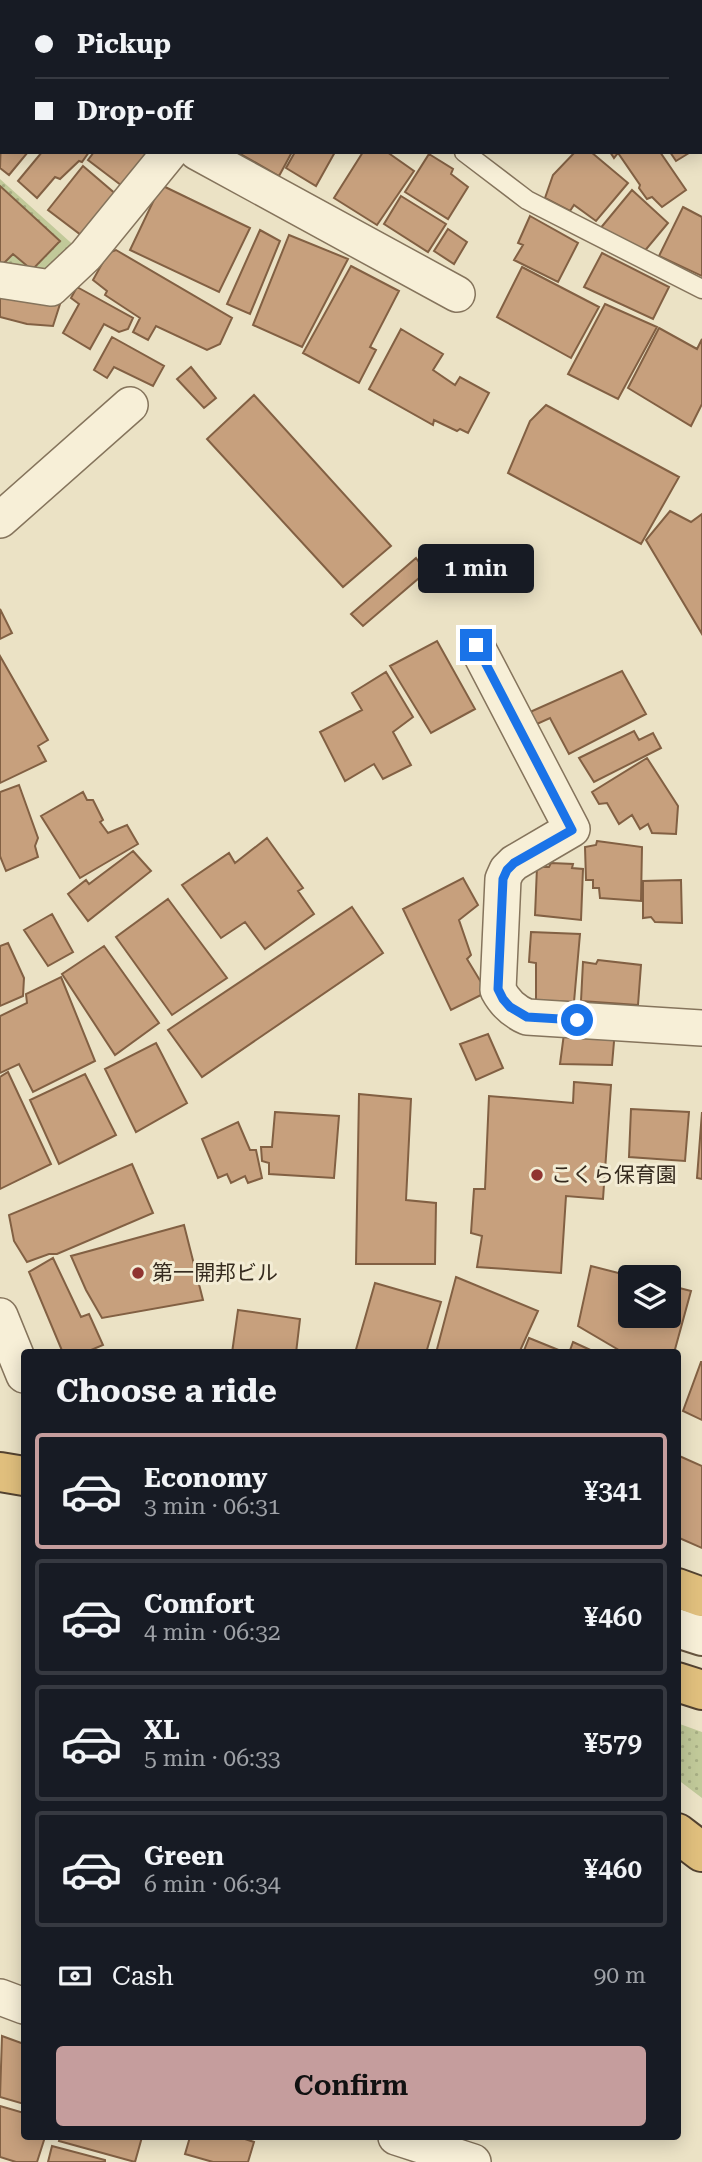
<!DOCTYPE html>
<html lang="en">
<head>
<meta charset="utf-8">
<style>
  :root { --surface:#171b24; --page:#242831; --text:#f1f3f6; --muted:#9ea1a6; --line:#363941; --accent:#c59d9d }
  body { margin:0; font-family:"Roboto Serif","Noto Sans JP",serif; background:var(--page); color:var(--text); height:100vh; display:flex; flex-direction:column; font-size:26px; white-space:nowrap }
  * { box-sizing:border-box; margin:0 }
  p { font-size:23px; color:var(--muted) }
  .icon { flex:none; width:38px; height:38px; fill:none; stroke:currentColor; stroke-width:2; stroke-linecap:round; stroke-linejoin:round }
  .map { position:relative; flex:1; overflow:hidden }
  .side { position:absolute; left:21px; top:1349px; width:660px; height:791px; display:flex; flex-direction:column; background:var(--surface); border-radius:7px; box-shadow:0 4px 18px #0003 }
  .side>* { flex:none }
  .top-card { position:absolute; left:0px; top:0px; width:704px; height:154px; box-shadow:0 4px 18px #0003; display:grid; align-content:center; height:154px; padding:0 35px; background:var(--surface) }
  .controls { position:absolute; left:618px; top:1265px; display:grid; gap:14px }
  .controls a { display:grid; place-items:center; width:63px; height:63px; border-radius:7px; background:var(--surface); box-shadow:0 4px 18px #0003; font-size:35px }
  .end { position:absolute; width:32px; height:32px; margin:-16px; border:9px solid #1a73e8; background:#fff; box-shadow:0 0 0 4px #fff }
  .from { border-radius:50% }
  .bubble { position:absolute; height:49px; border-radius:7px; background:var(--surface); box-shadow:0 4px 18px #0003; font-size:23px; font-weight:600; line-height:49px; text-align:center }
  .top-card b { display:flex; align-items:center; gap:24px; height:66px; font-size:26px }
  .top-card b+b { border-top:2px solid var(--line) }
  .top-card i { width:18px; height:18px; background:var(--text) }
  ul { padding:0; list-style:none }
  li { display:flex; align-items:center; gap:21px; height:116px; margin:0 14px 10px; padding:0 21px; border:4px solid var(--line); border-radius:7px }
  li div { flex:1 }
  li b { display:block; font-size:26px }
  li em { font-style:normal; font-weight:600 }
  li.current { border-color:var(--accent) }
  li>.icon { width:63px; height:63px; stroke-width:1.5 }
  h2 { padding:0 35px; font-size:32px; line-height:84px }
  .pay { display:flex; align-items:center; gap:18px; height:77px; padding:0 35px; font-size:26px }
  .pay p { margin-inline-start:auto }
  .button { display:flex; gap:14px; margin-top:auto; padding:14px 35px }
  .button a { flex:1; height:80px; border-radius:7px; background:var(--accent); color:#111; font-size:28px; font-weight:600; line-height:80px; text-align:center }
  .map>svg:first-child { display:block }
  .park { fill:url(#park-dots) }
  .building { fill:#c7a07d; stroke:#826043; stroke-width:2 }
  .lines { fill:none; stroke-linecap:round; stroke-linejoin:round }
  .service-casing { stroke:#85745c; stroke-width:21 }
  .minor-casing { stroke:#85745c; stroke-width:38 }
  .secondary-casing { stroke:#67553f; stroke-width:42 }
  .trunk-casing { stroke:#534230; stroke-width:42 }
  .service { stroke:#f7efd7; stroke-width:18 }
  .minor { stroke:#f7efd7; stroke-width:35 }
  .secondary { stroke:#f7efd7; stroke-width:38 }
  .trunk { stroke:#e0bf7d; stroke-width:38 }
  .route { stroke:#1a73e8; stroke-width:9 }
  .poi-dot { fill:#903430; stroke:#f3ecd4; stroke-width:2.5 }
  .labels { text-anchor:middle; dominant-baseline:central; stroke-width:6; stroke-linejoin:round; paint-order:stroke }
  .poi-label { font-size:21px; fill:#362b1f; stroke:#f3ecd4; text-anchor:start }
</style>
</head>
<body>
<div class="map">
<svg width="702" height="2162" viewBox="0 0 702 2162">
  <defs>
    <pattern id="park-dots" width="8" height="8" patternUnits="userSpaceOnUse" patternTransform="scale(1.75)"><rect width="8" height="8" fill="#c1c999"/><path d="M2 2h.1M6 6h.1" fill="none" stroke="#a6ad83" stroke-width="1.8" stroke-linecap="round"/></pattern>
  </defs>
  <rect width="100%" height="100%" fill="#ebe2c5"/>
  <path class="park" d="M0,179L79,250L48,280L0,271Z
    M677,1723L702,1732V1798L677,1779Z"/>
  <path class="building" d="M294,0H341L292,2Z
    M349,0H426L347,2Z
    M2,109V152H28L9,175L0,168Z
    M42,152H89L82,162L79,161L60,179L55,177L37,198L18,181Z
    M94,152H157L126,189L88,160Z
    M237,152H292L279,176Z
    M295,152H335L316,186L286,168Z
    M363,152H387L414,171L377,225L334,198Z
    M575,152H591L628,183L596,221L574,205L570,211L545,198L553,175Z
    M610,152H660L686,190L662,207L652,197L647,199L639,188L640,185L618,153L614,158Z
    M670,152H689V153L676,161Z
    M429,154L453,169L451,174L468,187L448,219L405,192Z
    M83,166L118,196L85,238L48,210Z
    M161,185L250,228L219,292L130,250Z
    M0,186L60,241L32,270L13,254L2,265L0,263Z
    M632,190L668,223L643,253L599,230Z
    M401,196L446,224L428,252L384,224Z
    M683,207L702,217V276L659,256Z
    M530,216L578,243L558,282L514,260L523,245L518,243Z
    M448,229L467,242L454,264L434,251Z
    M260,230L280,241L250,314L227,304Z
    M289,235L348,259L302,347L253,325Z
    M116,250L232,318L220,344L207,350L156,326L148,340L133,332L140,318L105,295L107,291L93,280L108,253Z
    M602,253L669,287L653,319L584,287Z
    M351,266L399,291L370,347L376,350L359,383L303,353Z
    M522,267L599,307L571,358L497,317Z
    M77,287L133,318L128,329L119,332L104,324L90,349L63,333L79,304L71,298Z
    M0,295L60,304L53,326L27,324L0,317Z
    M605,304L657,327L618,399L568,374Z
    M659,328L697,349L702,339V404L691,426L628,388Z
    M401,329L443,354L433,370L455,385L460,377L489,393L468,433L460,429L457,431L434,420L433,425L369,389Z
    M112,337L164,366L153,386L114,367L107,378L94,370Z
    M191,367L216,398L204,408L177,379Z
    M254,395L391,546L343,587L207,439Z
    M546,405L679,477L641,544L508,473L530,421Z
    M670,511L691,522L702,514V634L646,540Z
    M416,558L426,572L363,626L351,614Z
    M0,609L12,633L0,639Z
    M437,641L475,709L431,733L390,666Z
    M0,656L48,740L38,746L46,761L0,783Z
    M622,671L646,714L569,754L550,718L537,724L530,712Z
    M386,672L413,717L393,732L411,765L383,779L374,764L345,781L320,732L362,710L352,693Z
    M634,731L639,740L653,733L661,748L594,782L579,758Z
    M647,758L678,806L676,834L652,833L648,824L640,829L632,815L619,824L607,803L599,804L592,792Z
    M19,785L38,838L35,846L38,857L6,871L0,856V792Z
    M83,792L87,800H93L103,820L100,822L108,833L127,825L138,844L80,878L41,816Z
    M267,838L303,888L298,891L314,914L265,949L245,922L221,938L182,885L229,853L235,863Z
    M597,841L642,847L641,901L600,898L599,888H593V880H586L585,847L596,845Z
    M133,851L151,871L88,921L68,894L86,880L89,884Z
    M551,863L573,864L572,868L583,869L581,920L535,915L537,867H549Z
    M463,878L478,905L459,920L471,955L467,959L487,992L451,1010L403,909Z
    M681,880L682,923L655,922L651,917L643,918V881Z
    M168,899L227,978L172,1015L116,937Z
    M352,907L383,953L202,1077L168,1030Z
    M52,914L73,952L48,966L24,930Z
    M531,932L580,934L574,1002L536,1001V963L529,962Z
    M8,943L24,978L23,996L0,1006V946Z
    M104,946L159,1023L115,1055L62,974Z
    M598,960L641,965L638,1005L581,1001L583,962L596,964Z
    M61,977L95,1061L33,1092L19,1064L0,1073V1016L27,1003L26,994Z
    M565,1026L615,1030L612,1065L560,1064Z
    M488,1034L503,1068L476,1080L460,1044Z
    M156,1043L187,1103L136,1132L105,1069Z
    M8,1072L51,1164L0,1189V1077Z
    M85,1074L116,1135L59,1164L30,1100Z
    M574,1082L611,1085L603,1199L566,1196L561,1273L477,1267L482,1236L471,1233L474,1189H485L489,1096L573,1103Z
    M359,1094L411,1099L406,1200L436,1203L435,1264H356Z
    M631,1109L689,1112L685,1161L629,1157Z
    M275,1112L339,1116L334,1178L269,1174V1163L262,1161L261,1147H272Z
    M702,1112V1179L697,1178Z
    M238,1122L250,1150H256L262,1178L248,1183L245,1176L231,1183L227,1174L218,1178L202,1139Z
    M132,1164L153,1213L57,1254H49L27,1262L14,1241L9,1215Z
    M184,1225L203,1300L102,1318L86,1290L71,1256Z
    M53,1258L81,1317L89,1314L103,1345L84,1353H63L29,1272Z
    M591,1266L638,1278H630V1316H668V1285L691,1291L674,1353H624L578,1326Z
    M456,1277L538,1311L519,1353H436Z
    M375,1283L441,1302L426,1353H355Z
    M238,1310L300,1319L296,1353H232Z
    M529,1338L566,1353H523Z
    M573,1342L597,1353H569Z
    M701,1362H702V1420L683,1411Z
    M677,1455L702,1466V1548L677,1537Z
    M2,2036L24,2044V2104L0,2097Z
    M0,2106L24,2113V2137H45L37,2162H16L0,2157Z
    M60,2137H142L135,2162L59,2141Z
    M190,2137H239L254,2142L248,2162H213L185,2154Z
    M52,2146L105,2160V2162H48Z"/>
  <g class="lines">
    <g class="service-casing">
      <path id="service" d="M221,0L224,2
        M464,152L527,200L702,289"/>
    </g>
    <g class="minor-casing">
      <path id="minor" d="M587,0L590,2
        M271,2L272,0
        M689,2L691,0
        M0,25L2,26
        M197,152L457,294
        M0,280L51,288L86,255L170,152
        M0,520L130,405
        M476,645L572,829L514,863L507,870L503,879L498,990C505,1003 513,1011 527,1017L702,1028
        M0,1316L24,1375
        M0,1997L24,2006
        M396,2137L473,2162"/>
    </g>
    <g class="secondary-casing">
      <path id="secondary" d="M677,1628L702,1636"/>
    </g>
    <g class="trunk-casing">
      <path id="trunk" d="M0,1472L24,1476
        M677,1588L702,1597
        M677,1682L702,1690
        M677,1833L702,1852"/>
    </g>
    <use href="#service" class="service"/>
    <use href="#minor" class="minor"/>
    <use href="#secondary" class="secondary"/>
    <use href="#trunk" class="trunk"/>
  </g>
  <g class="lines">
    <path class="route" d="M476,645L572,830L514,863L507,870L503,879L498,989L503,999L510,1007L527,1017L577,1020"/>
  </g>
  <g class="poi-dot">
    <circle cx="537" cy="1175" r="7"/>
    <circle cx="138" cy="1273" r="7"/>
  </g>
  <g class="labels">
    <g class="poi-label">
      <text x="551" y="1175">こくら保育園</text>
      <text x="152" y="1273">第一開邦ビル</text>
    </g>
  </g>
</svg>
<div class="controls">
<a><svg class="icon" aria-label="layers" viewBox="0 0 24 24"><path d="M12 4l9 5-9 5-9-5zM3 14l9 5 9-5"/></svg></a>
</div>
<i class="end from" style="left:577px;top:1020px"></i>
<i class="end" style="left:476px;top:645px"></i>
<div class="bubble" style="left:418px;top:544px;width:116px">1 min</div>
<div class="top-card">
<b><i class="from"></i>Pickup</b>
<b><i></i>Drop-off</b>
</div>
<section class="side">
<h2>Choose a ride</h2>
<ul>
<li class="current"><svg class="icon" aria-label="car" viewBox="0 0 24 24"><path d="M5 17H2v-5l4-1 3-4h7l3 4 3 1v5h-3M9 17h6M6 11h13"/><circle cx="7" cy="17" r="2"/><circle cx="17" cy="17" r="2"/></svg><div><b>Economy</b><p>3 min · 06:31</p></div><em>¥341</em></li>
<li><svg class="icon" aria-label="car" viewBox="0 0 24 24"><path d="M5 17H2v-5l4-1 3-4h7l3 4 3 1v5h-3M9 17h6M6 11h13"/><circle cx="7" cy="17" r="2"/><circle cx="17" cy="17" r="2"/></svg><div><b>Comfort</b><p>4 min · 06:32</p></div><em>¥460</em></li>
<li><svg class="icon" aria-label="car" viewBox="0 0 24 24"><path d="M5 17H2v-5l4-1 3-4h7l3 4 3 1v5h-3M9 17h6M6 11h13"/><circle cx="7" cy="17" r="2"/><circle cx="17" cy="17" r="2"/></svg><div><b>XL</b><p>5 min · 06:33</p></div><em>¥579</em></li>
<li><svg class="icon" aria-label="car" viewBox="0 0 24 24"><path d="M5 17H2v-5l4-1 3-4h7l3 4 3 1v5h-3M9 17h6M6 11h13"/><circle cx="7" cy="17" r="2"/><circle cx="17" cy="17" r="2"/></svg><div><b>Green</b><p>6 min · 06:34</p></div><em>¥460</em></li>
</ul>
<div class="pay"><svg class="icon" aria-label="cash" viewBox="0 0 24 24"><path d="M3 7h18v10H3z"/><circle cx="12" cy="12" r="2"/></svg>Cash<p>90 m</p></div>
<div class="button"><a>Confirm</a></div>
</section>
</div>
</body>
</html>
